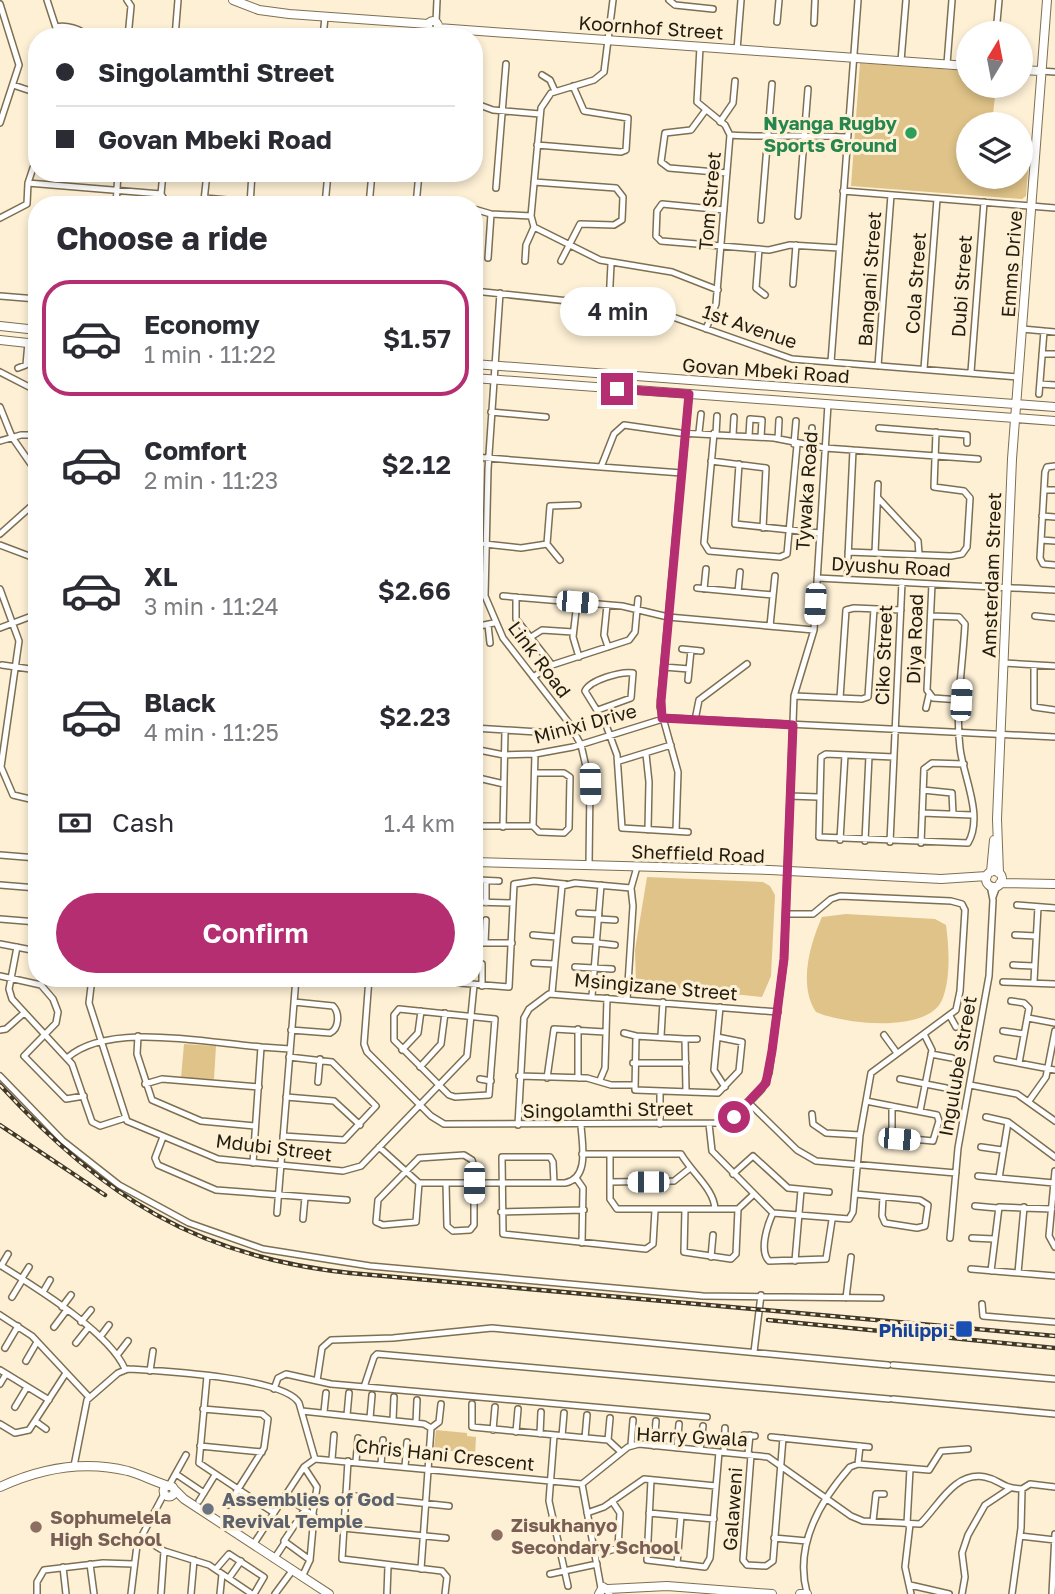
<!DOCTYPE html>
<html lang="en">
<head>
<meta charset="utf-8">
<style>
  :root { --surface:#fff; --page:#f2f2f3; --text:#2b2b33; --muted:#7c7c81; --line:#e1e1e2; --accent:#b52e71 }
  body { margin:0; font-family:"Golos Text",sans-serif; background:var(--page); color:var(--text); height:100vh; display:flex; flex-direction:column; font-size:26px; white-space:nowrap }
  * { box-sizing:border-box; margin:0 }
  p { font-size:23px; color:var(--muted) }
  .icon { flex:none; width:38px; height:38px; fill:none; stroke:currentColor; stroke-width:2; stroke-linecap:round; stroke-linejoin:round }
  .map { position:relative; flex:1; overflow:hidden }
  .panel { position:absolute; left:28px; top:196px; width:455px; height:791px; display:flex; flex-direction:column; background:var(--surface); border-radius:28px; box-shadow:0 4px 10px #0003 }
  .panel>* { flex:none }
  .top-card { position:absolute; left:28px; top:28px; width:455px; height:154px; border-radius:28px; box-shadow:0 4px 10px #0003; display:grid; align-content:center; height:154px; padding:0 28px; background:var(--surface) }
  .needle { width:46px; rotate:10deg }
  .buttons { position:absolute; left:956px; top:21px; display:grid; gap:14px }
  .buttons a { display:grid; place-items:center; width:77px; height:77px; border-radius:50%; background:var(--surface); box-shadow:0 4px 10px #0003; font-size:35px }
  .end { position:absolute; width:32px; height:32px; margin:-16px; border:9px solid #b52e71; background:#fff; box-shadow:0 0 0 4px #fff }
  .from { border-radius:50% }
  .bubble { position:absolute; height:49px; border-radius:24px; background:var(--surface); box-shadow:0 4px 10px #0003; font-size:23px; font-weight:600; line-height:49px; text-align:center }
  .car { position:absolute; width:21px; height:42px; margin:-21px -10px; border-radius:9px; box-shadow:0 0 5px 2px #0007; background:linear-gradient(#fff 24%,#345 0 40%,#fff 0 76%,#345 0 86%,#fff 0) }
  .top-card b { display:flex; align-items:center; gap:24px; height:66px; font-size:26px }
  .top-card b+b { border-top:2px solid var(--line) }
  .top-card i { width:18px; height:18px; background:var(--text) }
  ul { padding:0; list-style:none }
  li { display:flex; align-items:center; gap:21px; height:116px; margin:0 14px 10px; padding:0 14px; border:4px solid transparent; border-radius:28px }
  li div { flex:1 }
  li b { display:block; font-size:26px }
  li em { font-style:normal; font-weight:600 }
  li.on { border-color:var(--accent) }
  li>.icon { width:63px; height:63px; stroke-width:1.5 }
  h2 { padding:0 28px; font-size:32px; line-height:84px }
  .pay { display:flex; align-items:center; gap:18px; height:77px; padding:0 28px; font-size:26px }
  .pay p { margin-inline-start:auto }
  .primary-button { display:flex; gap:14px; margin-top:auto; padding:14px 28px }
  .primary-button a { flex:1; height:80px; border-radius:42px; background:var(--accent); color:#fff; font-size:28px; font-weight:600; line-height:80px; text-align:center }
  .map>svg:first-child { display:block }
  .green { fill:#dfc388 }
  .lines { fill:none; stroke-linecap:round; stroke-linejoin:round }
  .street-casing { stroke:#7e6f51; stroke-width:8 }
  .secondary-casing { stroke:#7e6f51; stroke-width:10 }
  .street { stroke:#fff; stroke-width:5 }
  .secondary { stroke:#fff; stroke-width:8 }
  .rail-casing { stroke:#3f3829; stroke-width:4.5 }
  .rail { stroke:#fdf0d5; stroke-width:2; stroke-dasharray:5; stroke-linecap:butt }
  .route { stroke:#b52e71; stroke-width:9 }
  .leisure-dot { fill:#2e9e5b; stroke:#fdf0d5; stroke-width:2.5 }
  .transit-dot { fill:#1a4fb4; stroke:#fdf0d5; stroke-width:2.5 }
  .worship-dot { fill:#6b7280; stroke:#fdf0d5; stroke-width:2.5 }
  .education-dot { fill:#8d6e63; stroke:#fdf0d5; stroke-width:2.5 }
  .labels { text-anchor:middle; dominant-baseline:central; stroke-width:6; stroke-linejoin:round; paint-order:stroke }
  .street-label { font-size:19px; fill:#221c0f; stroke:#fdf0d5 }
  .leisure-label { font-size:19px; font-weight:bold; fill:#27864d; stroke:#fdf0d5; text-anchor:end }
  .transit-label { font-size:19px; font-weight:bold; fill:#164399; stroke:#fdf0d5; text-anchor:end }
  .worship-label { font-size:19px; font-weight:bold; fill:#5b616d; stroke:#fdf0d5; text-anchor:start }
  .education-label { font-size:19px; font-weight:bold; fill:#785e54; stroke:#fdf0d5; text-anchor:start }
</style>
</head>
<body>
<div class="map">
<svg width="1055" height="1594" viewBox="0 0 1055 1594">
  <rect width="100%" height="100%" fill="#fdf0d5"/>
  <path class="green" d="M860,63L968,71V86H996L992,124H968V177H1020V141H1026L1030,145L1026,196L1022,199L851,186Z
    M647,877L763,882L770,886L775,895L771,976L762,997L636,984L635,950Z
    M846,914L935,919L946,925C949,947 951,979 942,1000C927,1034 843,1024 816,1012C798,985 810,944 822,917Z
    M184,1044L216,1046L214,1079L181,1078Z
    M436,1430L467,1433V1436L476,1437L475,1455L434,1448Z"/>
  <g class="lines">
    <g class="street-casing">
      <path id="street" d="M47,0L59,37
        M127,0L131,6L128,37
        M613,0L604,72L594,80L551,93L541,108L531,216L534,227L600,260L672,272L718,290
        M669,0L675,5L713,9
        M0,4L19,65L0,123
        M436,22L437,0
        M777,22L779,0
        M814,23L815,0
        M56,27C65,25 82,28 87,37
        M430,30L432,37
        M996,33L999,0
        M175,37L178,0
        M323,37L325,17
        M700,47L697,102L725,125L730,135L716,304L706,329
        M737,50L741,0
        M901,61L906,0
        M947,64L952,0
        M474,68H479
        M1041,71L1055,72
        M542,75L550,80L555,91
        M13,85L37,93
        M474,103L493,110L540,114
        M705,111L691,130L665,133L661,162L669,168L727,173
        M720,122L733,103L735,81
        M730,135C771,138 807,134 847,137
        M537,145L621,152L626,150L628,118L584,111L573,86
        M461,175V173
        M534,182L616,188L623,197L622,220L614,225L580,224L561,261
        M28,183L161,194
        M496,188L506,64
        M843,191L1055,208
        M161,194L166,202L203,205
        M161,194L163,173
        M205,198L249,202
        M204,201L207,173
        M416,201L461,205
        M116,205L118,173
        M250,205L252,173
        M325,205L328,173
        M369,205L372,173
        M416,205L419,173
        M474,209L491,214L531,216
        M724,210L662,204L657,211L656,236L661,241L769,250L790,245L839,248
        M798,216L808,89
        M0,218L27,204L28,183L37,156
        M761,220L772,84
        M759,249L756,288L765,295
        M488,258L491,214
        M525,261L526,245L534,227
        M793,284L796,245
        M474,291L653,310L792,359L1019,377
        M500,293L488,469L485,596L503,638L569,723L581,745L590,784L589,865
        M0,296L37,299
        M609,304L611,264
        M1022,329L1055,332
        M1042,354H1055
        M831,362L858,0
        M878,366L891,195
        M18,368L26,365L28,343
        M924,369L937,199
        M0,372L37,391
        M971,372L984,202
        M1040,384L1055,385
        M1039,394L1044,331
        M0,407L12,437L37,473
        M491,412L546,417
        M879,428L967,435V443
        M699,432L701,414
        M714,433L704,543L709,551L780,557L787,554L797,445
        M716,434L717,416
        M733,435L734,417
        M749,436L750,419L762,420L761,437
        M778,439L779,420
        M0,441L21,435H37
        M794,444L796,421
        M811,447L812,428
        M474,457L601,467L614,434L624,425L680,433L774,438L825,448L978,459
        M711,461L766,468L763,528
        M739,464L735,524L819,533
        M1055,466L1047,467L1045,472L1040,558L1043,564L1055,565
        M601,467L682,473
        M1044,490H1055
        M878,498L918,541L919,554
        M1042,516L1055,517
        M0,534L37,501
        M1041,540L1055,541
        M485,544L521,548L547,544L560,560
        M547,544L550,506L578,505
        M0,545L37,559
        M848,552L951,556L962,554L967,547L970,498L964,491L934,487L936,432
        M875,553L878,484
        M817,578L1055,590
        M847,579L853,450
        M932,584L927,690L933,698L961,700
        M697,588L773,595
        M0,589L19,641L1,767L13,795L30,799L37,796
        M704,589L706,569
        M738,592L740,572
        M503,596L622,606L668,617L814,630
        M516,597V619L552,665
        M577,602L573,637L579,657
        M607,605L604,635L608,647
        M1035,616L1055,618
        M488,625L490,643
        M770,626L775,576
        M474,627L494,623
        M0,628L37,614
        M531,637L542,630L573,632
        M682,649L701,651
        M1003,663L1055,666
        M2,665L37,670
        M1034,665V707L1055,710
        M664,667L689,669
        M533,677L552,665L629,640L635,632L638,599
        M688,680L691,650
        M794,696L862,699L868,697L874,609
        M840,698L846,610L854,608L901,610
        M926,708L929,695
        M598,710L631,698L633,673C621,671 590,680 585,691L606,725L617,755L622,828L688,832
        M695,720L699,700L747,664
        M474,728L554,733
        M474,749L504,755L535,754L573,747L666,718L1055,737
        M646,754L649,782L648,830
        M894,757L826,754L821,757L819,837L968,843C984,816 963,776 960,748C955,708 963,664 965,624L959,617L931,616
        M619,761L671,745
        M474,777L504,784
        M923,790L952,793L953,814
        M790,796L818,797
        M922,813L972,815
        M474,826H533
        M475,826L476,778
        M533,826L539,832L564,833L569,828L570,777L564,773H535
        M533,826L535,754
        M503,827L505,731
        M676,831L678,772L660,707L689,394
        M840,840L845,755
        M865,841L869,756
        M890,842L902,582
        M921,843L924,769L932,763L964,764
        M0,855L37,858
        M478,880L499,881
        M486,881V903
        M0,885L37,888
        M993,897L997,886
        M474,902L513,903
        M1017,905L1055,908
        M579,913L599,914
        M0,919L37,922
        M599,919L615,920
        M533,935L556,937
        M1015,935L1036,936
        M575,940L597,941
        M474,943H512
        M485,943L486,920
        M597,943L615,945
        M0,944L37,951
        M17,947L9,989L12,999L72,1064L92,1122L100,1126L125,1118
        M534,963L554,964
        M1013,965L1034,966
        M575,967L612,969
        M0,976L41,985L53,999L58,1012L56,1023L24,1056L66,1099L84,1096
        M92,978L89,1003L127,1121L218,1159L343,1171L361,1166L467,1056L474,985
        M369,978L364,1044L367,1052L431,1116L444,1124L717,1123L737,1115L762,1089L769,1073L784,959L794,696L814,630L828,404
        M396,978L509,987L514,884L534,881L565,884
        M1034,981L1038,907
        M1003,982L1055,984
        M482,986V964
        M552,993L562,886L575,883L631,888
        M592,996L601,885
        M627,999L633,906L631,888L637,867
        M1011,1001L1024,1003L1029,1008L1019,1063
        M720,1007L714,1070L725,1087
        M399,1009L495,1019L489,1095L455,1097L449,1095L394,1040V1015Z
        M950,1016L956,1027
        M1028,1018L1055,1023
        M0,1030L6,1029L24,1013
        M291,1030L330,1033C339,1029 340,1013 333,1006L294,1002
        M1003,1031L1024,1034
        M624,1033L636,1036
        M884,1035L897,1053
        M138,1036L137,1054L152,1100L201,1121L255,1126
        M661,1036L663,1002
        M685,1039H697
        M261,1047L290,1049
        M402,1050L418,1033L421,1011
        M931,1054L952,1058
        M67,1058C108,1021 208,1043 261,1047L253,1163
        M997,1059L1055,1070
        M633,1063H686
        M420,1067L441,1044L445,1013
        M0,1076L63,1141L119,1185L189,1223L263,1249L370,1266L703,1296L881,1298
        M519,1076L587,1078L611,1085H633
        M547,1078L554,1029L605,1032
        M578,1078V1029
        M480,1079L491,1081
        M900,1079L946,1088
        M600,1080L605,1068L607,998
        M318,1082L320,1059
        M145,1084L162,1079L259,1087
        M970,1085L1017,1094L1055,1121
        M660,1091V1124
        M686,1091L685,1039L636,1036L635,1090L718,1093L739,1071L742,1042L717,1037
        M286,1097L334,1101L360,1125
        M866,1101L937,1115L939,1121L933,1141L892,1137V1106
        M1029,1101L1046,1077L1055,1031
        M749,1103L797,1150L816,1161L956,1173
        M920,1111L932,1050L924,1034
        M812,1114L813,1124L826,1133L860,1135
        M986,1117L1008,1122L1055,1157
        M709,1124L712,1151L773,1213L849,1219L853,1212L860,1135L871,1073L956,1010L960,991L965,910L962,904L951,901L840,896L831,899L813,914H786
        M518,1125L524,1018L529,1009L549,994L778,1012
        M283,1136L344,1140L376,1106L332,1062L289,1057
        M163,1137L155,1158L158,1165L216,1190L347,1200
        M379,1147L419,1183H565C590,1178 582,1144 581,1125
        M981,1147L1002,1150
        M582,1154H681C692,1173 714,1189 715,1209
        M610,1154V1199L617,1209H738L754,1194
        M1055,1171L1049,1236L1055,1247
        M733,1174L753,1156L788,1188L829,1192
        M978,1176L1054,1183
        M576,1178L583,1188L582,1243
        M999,1178L1008,1122
        M610,1182L674,1181L689,1169
        M419,1183L416,1222L383,1225L376,1222L378,1200L419,1158L464,1155L472,1160L474,1166V1225L470,1230L453,1231L447,1226L446,1183
        M554,1183L553,1162L550,1157H502L503,1234L646,1249L653,1244L655,1210
        M855,1194L920,1200L928,1205L925,1226L917,1228L885,1223L882,1216L883,1197
        M975,1206L997,1208
        M685,1209L684,1252L731,1259L736,1254L738,1209
        M501,1212L584,1210
        M277,1213L296,978
        M773,1213C767,1226 759,1251 769,1261L826,1259L832,1220
        M303,1219L305,1197
        M950,1238L958,1148L989,976L993,900L990,885
        M972,1238L994,1239
        M711,1257L713,1235
        M795,1261L801,1190
        M0,1265C35,1287 109,1332 125,1369
        M1,1266L8,1254
        M971,1269L1055,1276
        M991,1271L999,1207L1052,1209
        M1018,1273L1024,1207
        M22,1278L29,1267
        M43,1292L50,1280
        M12,1297L23,1279
        M846,1298L851,1257
        M982,1304L983,1316L1055,1322
        M62,1307L71,1295
        M0,1315L32,1336L89,1397
        M81,1322L91,1310
        M54,1327L66,1311
        M100,1337L109,1325
        M76,1343L88,1328
        M5,1348L18,1326
        M754,1352L761,1295
        M118,1354L128,1341
        M26,1361L37,1342
        M893,1365L1055,1379
        M0,1370L49,1400
        M150,1371L153,1351
        M207,1376L199,1463L274,1513
        M317,1381L322,1348L331,1340L393,1338L492,1328L888,1365
        M0,1384L6,1374
        M364,1387L374,1357L377,1354L889,1399
        M274,1389L278,1378L286,1374L331,1384L707,1417
        M893,1399L1055,1414
        M472,1404V1427L608,1440L621,1452
        M15,1407L27,1387
        M203,1409L262,1414L268,1419L264,1448L228,1505
        M302,1411L424,1424L431,1428
        M324,1412L326,1393
        M347,1415L349,1393
        M370,1418L372,1395
        M393,1420L394,1397
        M35,1421L46,1429
        M416,1423L417,1400
        M0,1424L15,1433L29,1430L66,1373
        M431,1428L439,1422L441,1404
        M493,1430L495,1407
        M516,1432L518,1409
        M540,1434L541,1412
        M744,1435L755,1436
        M554,1436L549,1501L568,1586
        M562,1436L564,1413
        M771,1437L869,1447
        M585,1438L587,1415
        M608,1440L610,1418
        M631,1445L633,1420
        M200,1446L262,1452
        M654,1446L656,1421
        M677,1448L679,1424
        M700,1450L703,1426
        M724,1452L725,1428
        M748,1454L750,1435
        M751,1455L743,1560L747,1565L766,1566L773,1561L783,1438
        M332,1459L334,1435
        M348,1461L342,1559L442,1571L447,1577L445,1594
        M356,1461L358,1438
        M381,1464L383,1440
        M858,1464L860,1446
        M74,1466L87,1400L118,1373L128,1369C160,1371 284,1377 299,1403L315,1459
        M304,1467L317,1487L313,1513
        M405,1467L407,1442
        M176,1474L204,1493
        M651,1480L647,1560L705,1567L710,1558L719,1452
        M171,1482L186,1455
        M582,1484L628,1447L639,1444L768,1457L851,1516L863,1521L920,1524C938,1507 954,1471 985,1477C1001,1480 1000,1488 1022,1489
        M582,1484L601,1588
        M345,1495L449,1506
        M285,1496L314,1516L310,1560L302,1577
        M199,1501L215,1475
        M306,1508L284,1541L310,1560
        M587,1513L604,1507L644,1479L716,1486
        M649,1513L714,1519
        M873,1521L876,1494H884
        M907,1524L910,1469
        M910,1524L905,1567L911,1594
        M343,1528L446,1538
        M1020,1536L1055,1540
        M141,1537L164,1551L209,1565L252,1594
        M774,1538L807,1541
        M253,1545L304,1467L315,1459L582,1484
        M595,1555L618,1548L620,1513L612,1501
        M274,1559L284,1544
        M90,1564L94,1594
        M677,1564L681,1516
        M63,1567L66,1594
        M216,1569L229,1554L264,1577L254,1594
        M421,1569L431,1428
        M550,1574L597,1564
        M229,1578L241,1561
        M910,1585L949,1594
        M807,1593C794,1545 820,1501 850,1467L858,1464L929,1470L941,1451L968,1449
        M37,1594V1582L44,1570L103,1563L133,1564
        M131,1594L137,1545L164,1494
        M161,1594L164,1551
        M191,1594L194,1560
        M220,1594L222,1574
        M275,1594L292,1571
        M387,1594L388,1566
        M962,1594L965,1577L962,1553L968,1535L985,1505L1009,1489
        M1012,1594L1021,1528L1022,1489L1030,1484L1055,1487
        M1052,1594L1055,1534"/>
    </g>
    <g class="secondary-casing">
      <path id="secondary" d="M233,0L259,10L289,14L428,24
        M428 26a5 5 0 1 1 10 0a5 5 0 1 1-10 0Z
        M438,28L968,66
        M1020,70L1041,71
        M0,326L37,330
        M0,340L37,344
        M474,364L1055,407
        M474,378L1055,421
        M474,862L770,870L941,879L987,876
        M986 879a8 8 0 1 1 16 0a8 8 0 1 1-16 0Z
        M991,872L994,840
        M999,873L997,819L1012,459L1047,0
        M1000,883L1055,884
        M163.5 1491a5.5 5.5 0 1 1 11 0a5.5 5.5 0 1 1-11 0Z
        M0,1487C41,1468 83,1460 128,1471C142,1475 155,1482 169,1486
        M174,1489L184,1499L329,1594
        M608,1589L667,1586L772,1594
        M599,1594L603,1587L609,1591
        M800,1594H807"/>
    </g>
    <use href="#street" class="street"/>
    <use href="#secondary" class="secondary"/>
    <g class="rail-casing">
      <path id="rail" d="M0,1085C102,1196 197,1257 350,1273L1055,1336
        M0,1125L105,1195
        M768,1320L1055,1348"/>
    </g>
    <use href="#rail" class="rail"/>
  </g>
  <g class="lines">
    <path class="route" d="M617,389L689,394L661,701L662,718L793,725L784,959L772,1051L766,1083L734,1117"/>
  </g>
  <circle class="leisure-dot" cx="911" cy="133" r="7"/>
  <rect class="transit-dot" x="955" y="1320" width="18" height="18" rx="3.5"/>
  <circle class="worship-dot" cx="208" cy="1509" r="7"/>
  <g class="education-dot">
    <circle cx="36" cy="1527" r="7"/>
    <circle cx="497" cy="1535" r="7"/>
  </g>
  <g class="labels">
    <g class="street-label">
      <text transform="translate(651 27) rotate(4)">Koornhof Street</text>
      <text transform="translate(709 201) rotate(-85)">Tom Street</text>
      <text transform="translate(1011 264) rotate(-86)">Emms Drive</text>
      <text transform="translate(869 279) rotate(-86)">Bangani Street</text>
      <text transform="translate(915 283) rotate(-86)">Cola Street</text>
      <text transform="translate(961 286) rotate(-86)">Dubi Street</text>
      <text transform="translate(750 326) rotate(19)">1st Avenue</text>
      <text transform="translate(766 370) rotate(4)">Govan Mbeki Road</text>
      <text transform="translate(806 491) rotate(-86)">Tywaka Road</text>
      <text transform="translate(891 566) rotate(3)">Dyushu Road</text>
      <text transform="translate(991 575) rotate(-88)">Amsterdam Street</text>
      <text transform="translate(914 639) rotate(-88)">Diya Road</text>
      <text transform="translate(883 655) rotate(-88)">Ciko Street</text>
      <text transform="translate(540 659) rotate(53)">Link Road</text>
      <text transform="translate(585 723) rotate(-15)">Minixi Drive</text>
      <text transform="translate(698 853) rotate(2)">Sheffield Road</text>
      <text transform="translate(656 986) rotate(5)">Msingizane Street</text>
      <text transform="translate(957 1066) rotate(-80)">Ingulube Street</text>
      <text transform="translate(608 1109) rotate(-1)">Singolamthi Street</text>
      <text transform="translate(274 1147) rotate(7)">Mdubi Street</text>
      <text transform="translate(692 1436) rotate(3)">Harry Gwala</text>
      <text transform="translate(445 1454) rotate(6)">Chris Hani Crescent</text>
      <text transform="translate(732 1509) rotate(-86)">Galaweni</text>
    </g>
    <g class="leisure-label">
      <text x="897" y="122">Nyanga Rugby<tspan x="897" dy="22">Sports Ground</tspan></text>
    </g>
    <g class="transit-label">
      <text x="948" y="1329">Philippi</text>
    </g>
    <g class="worship-label">
      <text x="222" y="1498">Assemblies of God<tspan x="222" dy="22">Revival Temple</tspan></text>
    </g>
    <g class="education-label">
      <text x="50" y="1516">Sophumelela<tspan x="50" dy="22">High School</tspan></text>
      <text x="511" y="1524">Zisukhanyo<tspan x="511" dy="22">Secondary School</tspan></text>
    </g>
  </g>
</svg>
<div class="buttons">
<a><svg class="needle" viewBox="-14 -14 28 28"><path d="M0-13l5 13h-10z" fill="#e53935"/><path d="M0 13l5-13h-10z" fill="#7c7c81"/></svg></a>
<a><svg class="icon" aria-label="layers" viewBox="0 0 24 24"><path d="M12 4l9 5-9 5-9-5zM3 14l9 5 9-5"/></svg></a>
</div>
<i class="end from" style="left:734px;top:1117px"></i>
<i class="end" style="left:617px;top:389px"></i>
<div class="bubble" style="left:560px;top:287px;width:116px">4 min</div>
<i class="car" style="left:577px;top:602px;rotate:95deg"></i>
<i class="car" style="left:815px;top:604px;rotate:183deg"></i>
<i class="car" style="left:961px;top:700px;rotate:3deg"></i>
<i class="car" style="left:590px;top:784px;rotate:179deg"></i>
<i class="car" style="left:899px;top:1139px;rotate:95deg"></i>
<i class="car" style="left:648px;top:1182px;rotate:270deg"></i>
<i class="car" style="left:474px;top:1183px;rotate:180deg"></i>
<div class="top-card">
<b><i class="from"></i>Singolamthi Street</b>
<b><i></i>Govan Mbeki Road</b>
</div>
<section class="panel">
<h2>Choose a ride</h2>
<ul>
<li class="on"><svg class="icon" aria-label="car" viewBox="0 0 24 24"><path d="M5 17H2v-5l4-1 3-4h7l3 4 3 1v5h-3M9 17h6M6 11h13"/><circle cx="7" cy="17" r="2"/><circle cx="17" cy="17" r="2"/></svg><div><b>Economy</b><p>1 min · 11:22</p></div><em>$1.57</em></li>
<li><svg class="icon" aria-label="car" viewBox="0 0 24 24"><path d="M5 17H2v-5l4-1 3-4h7l3 4 3 1v5h-3M9 17h6M6 11h13"/><circle cx="7" cy="17" r="2"/><circle cx="17" cy="17" r="2"/></svg><div><b>Comfort</b><p>2 min · 11:23</p></div><em>$2.12</em></li>
<li><svg class="icon" aria-label="car" viewBox="0 0 24 24"><path d="M5 17H2v-5l4-1 3-4h7l3 4 3 1v5h-3M9 17h6M6 11h13"/><circle cx="7" cy="17" r="2"/><circle cx="17" cy="17" r="2"/></svg><div><b>XL</b><p>3 min · 11:24</p></div><em>$2.66</em></li>
<li><svg class="icon" aria-label="car" viewBox="0 0 24 24"><path d="M5 17H2v-5l4-1 3-4h7l3 4 3 1v5h-3M9 17h6M6 11h13"/><circle cx="7" cy="17" r="2"/><circle cx="17" cy="17" r="2"/></svg><div><b>Black</b><p>4 min · 11:25</p></div><em>$2.23</em></li>
</ul>
<div class="pay"><svg class="icon" aria-label="cash" viewBox="0 0 24 24"><path d="M3 7h18v10H3z"/><circle cx="12" cy="12" r="2"/></svg>Cash<p>1.4 km</p></div>
<div class="primary-button"><a>Confirm</a></div>
</section>
</div>
</body>
</html>
